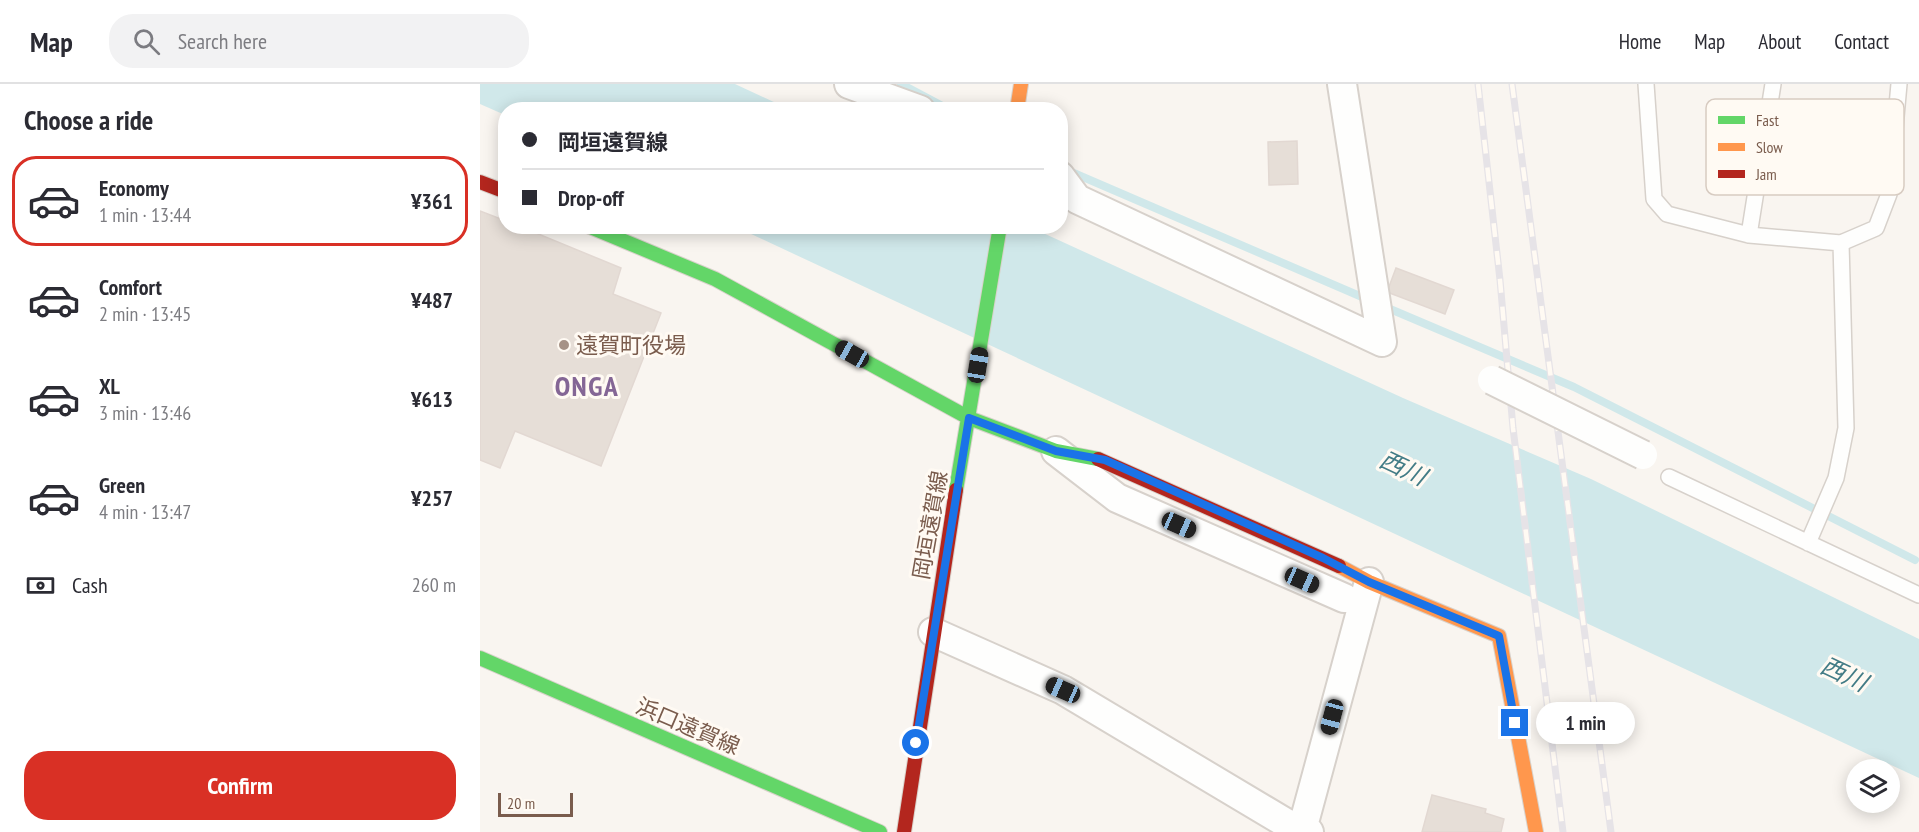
<!DOCTYPE html>
<html lang="en">
<head>
<meta charset="utf-8">
<style>
  :root { --surface:#fff; --page:#f2f2f3; --text:#2b2b33; --muted:#7c7c81; --line:#e1e1e2; --accent:#d93025 }
  body { margin:0; font-family:"PT Sans Narrow","Noto Sans JP",sans-serif; background:var(--page); color:var(--text); height:100vh; display:flex; flex-direction:column; font-size:22px; white-space:nowrap }
  * { box-sizing:border-box; margin:0 }
  p { font-size:20px; color:var(--muted) }
  .icon { flex:none; width:33px; height:33px; fill:none; stroke:currentColor; stroke-width:2; stroke-linecap:round; stroke-linejoin:round }
  .map { position:relative; flex:1; overflow:hidden }
  .panel { display:flex; flex-direction:column; background:var(--surface); width:480px }
  .panel>* { flex:none }
  .top-card { position:absolute; left:18px; top:18px; width:570px; height:132px; border-radius:24px; box-shadow:0 3px 15px #0003; display:grid; align-content:center; height:132px; padding:0 24px; background:var(--surface) }
  .tools { position:absolute; left:1366px; top:675px; display:grid; gap:12px }
  .tools a { display:grid; place-items:center; width:54px; height:54px; border-radius:50%; background:var(--surface); box-shadow:0 3px 15px #0003; font-size:30px }
  .scale { position:absolute; left:18px; bottom:15px; width:75px; box-sizing:border-box; padding-left:6px; border:3px solid #7a5c4d; border-top:0; font-size:16px; line-height:21px; white-space:nowrap; color:#7a5c4d; -webkit-text-stroke:4px #fffaf3; paint-order:stroke }
  .end { position:absolute; width:27px; height:27px; margin:-14px; border:8px solid #1a73e8; background:#fff; box-shadow:0 0 0 3px #fff }
  .from { border-radius:50% }
  .bubble { position:absolute; height:42px; border-radius:21px; background:var(--surface); box-shadow:0 3px 15px #0003; font-size:20px; font-weight:700; line-height:42px; text-align:center }
  .car { position:absolute; width:18px; height:36px; margin:-18px -9px; border-radius:8px; box-shadow:0 0 4px 2px #0007; background:linear-gradient(#222 24%,#8ab4d8 0 40%,#222 0 76%,#8ab4d8 0 86%,#222 0) }
  .top-card b { display:flex; align-items:center; gap:21px; height:57px; font-size:22px }
  .top-card b+b { border-top:2px solid var(--line) }
  .top-card i { width:15px; height:15px; background:var(--text) }
  ul { padding:0; list-style:none }
  li { display:flex; align-items:center; gap:18px; height:90px; margin:0 12px 9px; padding:0 12px; border:3px solid transparent; border-radius:24px }
  li div { flex:1 }
  li b { display:block; font-size:22px }
  li em { font-style:normal; font-weight:700 }
  li.active { border-color:var(--accent) }
  li>.icon { width:54px; height:54px; stroke-width:1.5 }
  h2 { padding:0 24px; font-size:27px; line-height:72px }
  .pay { display:flex; align-items:center; gap:15px; height:66px; padding:0 24px; font-size:22px }
  .pay p { margin-inline-start:auto }
  .cta { display:flex; gap:12px; margin-top:auto; padding:12px 24px }
  .cta a { flex:1; height:69px; border-radius:24px; background:var(--accent); color:#fff; font-size:24px; font-weight:700; line-height:69px; text-align:center }
  header { display:flex; align-items:center; gap:36px; box-sizing:border-box; height:84px; padding:0 30px; background:var(--surface); border-bottom:2px solid var(--line) }
  header strong { font-size:28px }
  nav { display:flex; gap:33px; margin-inline-start:auto; font-size:21px }
  .search { width:420px; height:54px; background:var(--page); display:flex; align-items:center; gap:15px; box-sizing:border-box; padding:0 21px; border-radius:24px; color:var(--muted); font-size:22px }
  main { display:flex; flex:1; min-height:0 }
  .map>svg:first-child { display:block }
  .water { fill:#d0e8ea }
  .lines { fill:none; stroke-linecap:round; stroke-linejoin:round }
  .stream { stroke:#d0e8ea; stroke-width:8 }
  .building { fill:#e6ded7; stroke:#e2d8d2; stroke-width:1.5 }
  .lane-casing { stroke:#d7d1cb; stroke-width:18 }
  .street-casing { stroke:#d7d1cb; stroke-width:32 }
  .fast-casing { stroke:#d9d2cb; stroke-width:16 }
  .slow-casing { stroke:#d9d2cb; stroke-width:16 }
  .jam-casing { stroke:#d9d2cb; stroke-width:16 }
  .lane { stroke:#fefefd; stroke-width:15 }
  .street { stroke:#fefefd; stroke-width:28 }
  .fast { stroke:#63d668; stroke-width:14 }
  .slow { stroke:#ff974d; stroke-width:14 }
  .jam { stroke:#b3261e; stroke-width:14 }
  .rail-casing { stroke:#e6e3e7; stroke-width:7 }
  .rail { stroke:#fffaf3; stroke-width:4.5; stroke-dasharray:14; stroke-linecap:butt }
  .street-bridge-casing { stroke:#d7d1cb; stroke-width:32; stroke-linecap:butt }
  .street-bridge { stroke:#fefefd; stroke-width:28 }
  .route { stroke:#1a73e8; stroke-width:8 }
  .poi-dot { fill:#a69286; stroke:#fffaf3; stroke-width:2 }
  .labels { text-anchor:middle; dominant-baseline:central; stroke-width:6; stroke-linejoin:round; paint-order:stroke }
  .poi-label { font-size:22px; fill:#7a5c4d; stroke:#fffaf3; text-anchor:start }
  .street-label { font-size:22px; fill:#7a5c4d; stroke:#fffaf3 }
  .water-label { font-size:24px; font-style:italic; fill:#437c86; stroke:#fffaf3 }
  .district-label { font-size:28px; font-weight:bold; letter-spacing:1.5px; fill:#846695; stroke:#fffaf3 }
  .key { fill:#fffaf3; stroke:#d7cbc1; stroke-width:1.5 }
  .key-label { font-size:16px; fill:#7a5c4d }
</style>
</head>
<body>
<header>
<strong>Map</strong>
<div class="search"><svg class="icon" aria-label="search" viewBox="0 0 24 24"><circle cx="10" cy="10" r="6"/><path d="M15 15l6 6"/></svg>Search here</div>
<nav><a>Home</a><a>Map</a><a>About</a><a>Contact</a></nav>
</header>
<main>
<section class="panel">
<h2>Choose a ride</h2>
<ul>
<li class="active"><svg class="icon" aria-label="car" viewBox="0 0 24 24"><path d="M5 17H2v-5l4-1 3-4h7l3 4 3 1v5h-3M9 17h6M6 11h13"/><circle cx="7" cy="17" r="2"/><circle cx="17" cy="17" r="2"/></svg><div><b>Economy</b><p>1 min · 13:44</p></div><em>¥361</em></li>
<li><svg class="icon" aria-label="car" viewBox="0 0 24 24"><path d="M5 17H2v-5l4-1 3-4h7l3 4 3 1v5h-3M9 17h6M6 11h13"/><circle cx="7" cy="17" r="2"/><circle cx="17" cy="17" r="2"/></svg><div><b>Comfort</b><p>2 min · 13:45</p></div><em>¥487</em></li>
<li><svg class="icon" aria-label="car" viewBox="0 0 24 24"><path d="M5 17H2v-5l4-1 3-4h7l3 4 3 1v5h-3M9 17h6M6 11h13"/><circle cx="7" cy="17" r="2"/><circle cx="17" cy="17" r="2"/></svg><div><b>XL</b><p>3 min · 13:46</p></div><em>¥613</em></li>
<li><svg class="icon" aria-label="car" viewBox="0 0 24 24"><path d="M5 17H2v-5l4-1 3-4h7l3 4 3 1v5h-3M9 17h6M6 11h13"/><circle cx="7" cy="17" r="2"/><circle cx="17" cy="17" r="2"/></svg><div><b>Green</b><p>4 min · 13:47</p></div><em>¥257</em></li>
</ul>
<div class="pay"><svg class="icon" aria-label="cash" viewBox="0 0 24 24"><path d="M3 7h18v10H3z"/><circle cx="12" cy="12" r="2"/></svg>Cash<p>260 m</p></div>
<div class="cta"><a>Confirm</a></div>
</section>
<div class="map">
<svg width="1439" height="748" viewBox="0 0 1439 748">
  <rect width="100%" height="100%" fill="#f9f5f0"/>
  <path class="water" d="M0,0H255L309,25L26,26L25,31L0,20Z
    M256,143H550L923,314L1111,395L1439,555V694Z"/>
  <g class="lines">
    <path class="stream" d="M421,0L470,26
      M589,87L889,216
      M903,222L1094,303L1435,476"/>
  </g>
  <path class="building" d="M817,57L818,100L789,101L788,58Z
    M0,127L26,137V142H39L141,184L133,210L181,229L121,382L35,347L20,384L0,376Z
    M916,184L974,206L965,230L907,208Z
    M952,711L1006,725L1005,729L1024,735L1021,748H942Z"/>
  <g class="lines">
    <g class="lane-casing">
      <path id="lane" d="M1166,0L1174,115L1187,130L1269,151L1361,159L1396,144L1409,110L1419,0
        M1269,151L1293,0
        M1189,393L1439,511
        M1328,459L1356,394L1366,344L1361,159"/>
    </g>
    <g class="street-casing">
      <path id="street" d="M369,0L440,26
        M862,0L902,258
        M580,92L597,115L902,258
        M576,367L637,414L864,514
        M453,548L583,606L821,748
        M829,748L822,746L889,498"/>
    </g>
    <g class="fast-casing">
      <path id="fast" d="M108,142L235,195L489,334L576,367L618,375
        M476,406L520,142
        M0,574L400,748"/>
    </g>
    <g class="slow-casing">
      <path id="slow" d="M537,26L541,0
        M859,482L889,498L1019,552L1056,748"/>
    </g>
    <g class="jam-casing">
      <path id="jam" d="M0,98L26,108
        M618,375L859,482
        M424,748L476,406"/>
    </g>
    <use href="#lane" class="lane"/>
    <use href="#street" class="street"/>
    <use href="#fast" class="fast"/>
    <use href="#slow" class="slow"/>
    <use href="#jam" class="jam"/>
    <g class="rail-casing">
      <path id="rail" d="M998,0L1020,196L1033,344L1083,748
        M1032,0L1131,748"/>
    </g>
    <use href="#rail" class="rail"/>
    <g class="street-bridge-casing">
      <path id="street-bridge" d="M1012,296L1163,371"/>
    </g>
    <use href="#street-bridge" class="street-bridge"/>
  </g>
  <g class="lines">
    <path class="route" d="M436,659L489,334L576,367L625,376L843,474L889,498L1019,552L1035,639"/>
  </g>
  <circle class="poi-dot" cx="84" cy="261" r="6"/>
  <g class="labels">
    <g class="poi-label">
      <text x="96" y="261">遠賀町役場</text>
    </g>
    <g class="street-label">
      <text transform="translate(450 441) rotate(-80)">岡垣遠賀線</text>
      <text transform="translate(208 642) rotate(23)">浜口遠賀線</text>
    </g>
    <g class="water-label">
      <text transform="translate(923 384) rotate(25)">西川</text>
      <text transform="translate(1364 590) rotate(25)">西川</text>
    </g>
    <g class="district-label">
      <text x="107" y="301">ONGA</text>
    </g>
  </g>
  <rect x="1226" y="15" width="198" height="96" rx="9" class="key"/>
  <rect x="1238" y="32" width="27" height="8" fill="#63d668"/>
  <rect x="1238" y="59" width="27" height="8" fill="#ff974d"/>
  <rect x="1238" y="86" width="27" height="8" fill="#b3261e"/>
  <g class="key-label">
    <text x="1276" y="42">Fast</text>
    <text x="1276" y="69">Slow</text>
    <text x="1276" y="96">Jam</text>
  </g>
</svg>
<div class="tools">
<a><svg class="icon" aria-label="layers" viewBox="0 0 24 24"><path d="M12 4l9 5-9 5-9-5zM3 14l9 5 9-5"/></svg></a>
</div>
<div class="scale">20 m</div>
<i class="end from" style="left:436px;top:659px"></i>
<i class="end" style="left:1035px;top:639px"></i>
<div class="bubble" style="left:1056px;top:618px;width:99px">1 min</div>
<i class="car" style="left:372px;top:270px;rotate:299deg"></i>
<i class="car" style="left:498px;top:281px;rotate:9deg"></i>
<i class="car" style="left:699px;top:441px;rotate:114deg"></i>
<i class="car" style="left:822px;top:496px;rotate:114deg"></i>
<i class="car" style="left:583px;top:606px;rotate:294deg"></i>
<i class="car" style="left:852px;top:633px;rotate:195deg"></i>
<div class="top-card">
<b><i class="from"></i>岡垣遠賀線</b>
<b><i></i>Drop-off</b>
</div>
</div>
</main>
</body>
</html>
